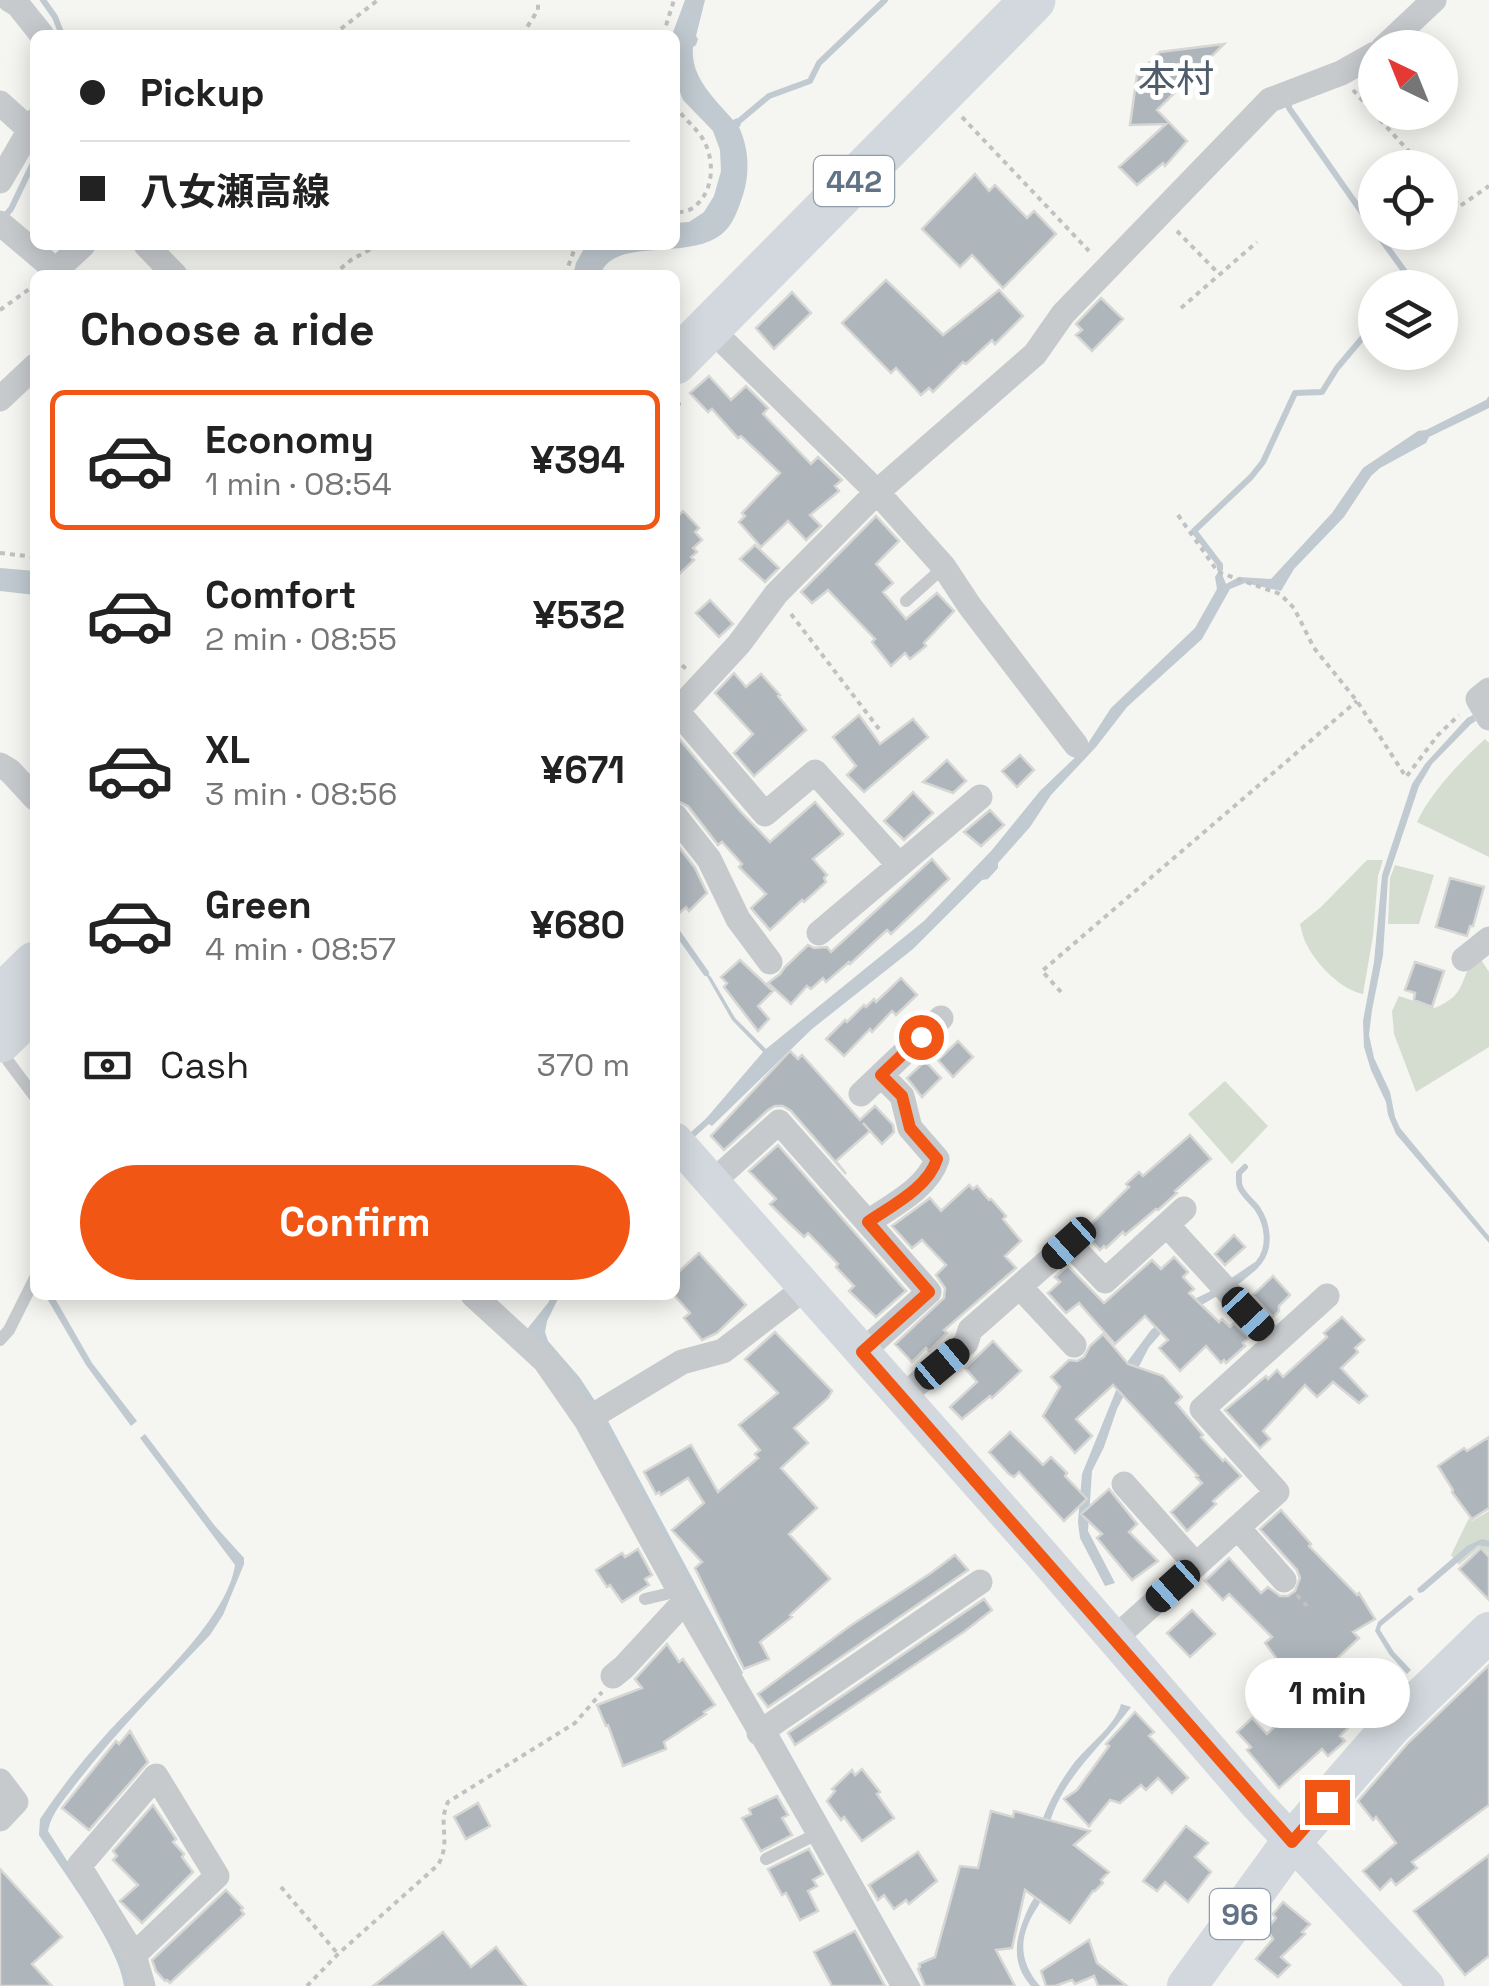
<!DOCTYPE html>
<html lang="en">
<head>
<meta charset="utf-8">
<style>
  :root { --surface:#fff; --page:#f2f2f2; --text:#222; --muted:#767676; --line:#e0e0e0; --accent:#f25614 }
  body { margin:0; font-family:"Space Grotesk","Noto Sans JP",sans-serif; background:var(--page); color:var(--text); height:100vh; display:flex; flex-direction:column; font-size:38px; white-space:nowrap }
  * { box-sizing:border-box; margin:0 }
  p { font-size:32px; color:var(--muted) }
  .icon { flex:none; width:55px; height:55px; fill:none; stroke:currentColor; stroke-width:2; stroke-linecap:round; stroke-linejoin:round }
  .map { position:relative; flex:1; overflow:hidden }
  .sheet { position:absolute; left:30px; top:270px; width:650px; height:1030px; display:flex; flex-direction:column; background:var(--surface); border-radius:15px; box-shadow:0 5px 25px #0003 }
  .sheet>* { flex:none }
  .top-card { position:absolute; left:30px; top:30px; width:650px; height:220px; border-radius:15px; box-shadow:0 5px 25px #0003; display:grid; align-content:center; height:220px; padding:0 50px; background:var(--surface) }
  .needle { width:65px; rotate:317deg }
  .fabs { position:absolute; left:1358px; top:30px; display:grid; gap:20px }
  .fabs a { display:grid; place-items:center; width:100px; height:100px; border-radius:50%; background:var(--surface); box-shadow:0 5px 25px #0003; font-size:50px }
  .end { position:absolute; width:45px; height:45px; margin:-22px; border:12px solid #f25614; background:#fff; box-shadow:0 0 0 5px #fff }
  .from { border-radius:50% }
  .bubble { position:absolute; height:70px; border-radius:35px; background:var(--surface); box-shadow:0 5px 25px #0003; font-size:32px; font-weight:700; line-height:70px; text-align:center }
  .car { position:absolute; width:30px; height:60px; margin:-30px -15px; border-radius:12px; box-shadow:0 0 8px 2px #0007; background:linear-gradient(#222 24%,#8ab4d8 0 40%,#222 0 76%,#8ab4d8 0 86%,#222 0) }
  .top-card b { display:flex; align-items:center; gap:35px; height:95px; font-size:38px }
  .top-card b+b { border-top:2px solid var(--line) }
  .top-card i { width:25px; height:25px; background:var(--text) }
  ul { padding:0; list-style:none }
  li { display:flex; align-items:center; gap:30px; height:140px; margin:0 20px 15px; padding:0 30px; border:5px solid transparent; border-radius:15px }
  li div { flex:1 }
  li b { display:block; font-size:38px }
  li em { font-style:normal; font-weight:700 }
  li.current { border-color:var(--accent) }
  li>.icon { width:90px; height:90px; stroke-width:1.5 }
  h2 { padding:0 50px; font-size:45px; line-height:120px }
  .pay { display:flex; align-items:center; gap:25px; height:110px; padding:0 50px; font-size:38px }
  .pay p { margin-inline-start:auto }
  .cta { display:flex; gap:20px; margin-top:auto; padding:20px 50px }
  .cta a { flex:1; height:115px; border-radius:60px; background:var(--accent); color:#fff; font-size:40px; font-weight:700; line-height:115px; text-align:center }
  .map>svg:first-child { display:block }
  .green { fill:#d5ddd1 }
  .water { fill:#c0cad0 }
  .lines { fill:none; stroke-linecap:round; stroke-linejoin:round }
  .stream { stroke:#c0cad0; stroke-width:6 }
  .building { fill:#aeb6bc; stroke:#d6d6d4; stroke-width:2.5 }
  .path { stroke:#c0c1c3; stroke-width:4; stroke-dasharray:5 5; stroke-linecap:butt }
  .lane { stroke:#c7cacd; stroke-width:12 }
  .street { stroke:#c7cacd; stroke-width:25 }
  .secondary { stroke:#d2d8dd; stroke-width:35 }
  .primary { stroke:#d2d8dd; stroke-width:40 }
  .highway { stroke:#d2d8dd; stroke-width:45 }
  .route { stroke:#f25614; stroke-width:12 }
  .labels { text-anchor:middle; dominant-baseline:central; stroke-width:10; stroke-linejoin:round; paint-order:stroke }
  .shield { fill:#fff; stroke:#909daa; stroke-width:2.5 }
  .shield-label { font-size:30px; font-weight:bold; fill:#617385 }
  .quarter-label { font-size:38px; fill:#505c69; stroke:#fff }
</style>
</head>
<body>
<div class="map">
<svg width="1489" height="1986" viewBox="0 0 1489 1986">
  <rect width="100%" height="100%" fill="#f5f5f1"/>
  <path class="green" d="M1485,739L1489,743V857L1417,822C1430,793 1461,761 1485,739Z
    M1367,860H1383L1378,876L1373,936L1363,994C1342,990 1318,966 1308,947C1304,941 1302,932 1300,924L1321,907Z
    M1395,865L1434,875L1419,924H1388L1390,878Z
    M1478,955L1489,972V1047L1416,1092L1394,1034L1392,1011L1399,996L1435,1008C1470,993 1457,978 1478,955Z
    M1225,1081L1268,1126L1232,1164L1188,1114Z
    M1489,1511V1554L1480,1547L1459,1565L1451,1555L1469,1518L1472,1521Z"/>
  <path class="water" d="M685,0H705L696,36L698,39L696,45L693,47C690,77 714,98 733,120L737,118L741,125L739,127C749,149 750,172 743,195C739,207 734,222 726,230C695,264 614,234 600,275H573L576,263L586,245H675V223L689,222L704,212L714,196L721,171L720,150L713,131L683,100L675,79V35H672Z
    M1489,396V408L1429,437L1426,443L1380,468L1371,476L1344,517L1294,569L1281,591L1245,583L1230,589L1202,639L1127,707L1096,747L1051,795L1030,827L998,863V868L988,879L982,880L913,949L812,1029L712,1126L704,1121L763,1052L732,1020L701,966L711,977L735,1018L766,1049L924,921L992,850L1040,791L1085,748L1111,708L1195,628L1217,589L1215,577L1220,569L1226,584L1239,577L1271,579L1332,513L1363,468L1418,431L1426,430L1486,400Z
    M0,568L35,571V595L0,591Z
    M1473,715L1476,721L1471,724L1432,764L1419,786L1388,878L1383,955L1372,1010L1369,1035L1374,1058L1390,1092L1395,1117L1400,1128L1489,1236V1243L1396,1134L1388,1115L1386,1102L1371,1070L1364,1047L1363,1021L1374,962L1382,875L1412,784L1425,764L1467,718Z
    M1264,1256L1263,1261L1257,1269L1240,1283L1177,1319L1164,1330L1149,1347L1117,1409L1104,1447L1092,1471L1088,1531L1115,1583L1105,1586L1080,1538L1078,1522L1082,1474L1128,1361L1151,1330L1176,1308L1215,1289Z
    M45,1295H53L92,1363L137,1421L131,1426L86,1365Z
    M552,1295H560L547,1321L545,1332L548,1341L580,1378L608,1421L743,1673L736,1679L528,1333V1328L548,1303Z
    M145,1434L215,1526L244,1558V1564L223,1615L210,1635C164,1683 116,1732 75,1785C65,1799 51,1813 48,1831L71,1867L137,1986H124C120,1947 62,1870 39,1835L40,1819C59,1791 80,1763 103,1738C141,1695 227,1622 235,1565L140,1438Z
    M1482,1539L1489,1541V1547L1478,1545L1423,1592L1419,1593L1417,1589L1467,1546Z
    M1410,1595L1414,1599L1381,1626L1380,1630L1394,1652L1411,1670L1407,1674L1389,1654L1375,1631L1378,1622Z
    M1121,1704L1131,1707C1101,1748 1057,1781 1047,1834C1044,1854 1048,1876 1043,1896C1041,1902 1036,1909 1032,1916C1018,1942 1021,1964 1040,1986H1031C1009,1961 1016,1935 1029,1907C1032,1901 1037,1894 1039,1887C1044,1870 1036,1850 1039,1832C1042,1814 1058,1785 1069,1770C1083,1748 1115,1728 1121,1704Z
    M778,1732L921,1986H909L769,1737Z"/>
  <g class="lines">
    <path class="stream" d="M43,0L55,17L62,35
      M1289,102V108L1375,231
      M732,127L769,96L810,81L819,63L885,0
      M2,219L11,209L35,159
      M1376,232L1408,276L1405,288
      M675,407L678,404
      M1220,569V565L1194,531L1251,477L1263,462L1295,393L1322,392L1337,368L1375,323
      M675,929L706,973
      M690,1137L710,1119
      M1245,1167L1239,1173C1239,1180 1238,1184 1241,1189C1245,1196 1252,1202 1257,1208C1268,1224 1271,1247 1259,1262"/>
  </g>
  <path class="building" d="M1224,44L1157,110L1187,141L1165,166L1163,163L1137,185L1119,167L1166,124L1130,125L1137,75L1160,52Z
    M975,174L989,191L995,185L1027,218L1034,211L1056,234L1003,288L972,255L960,267L922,229Z
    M886,280L943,335L999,290L1023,316L995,344L992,340L966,364L963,362L933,392L929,388L921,395L896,368L891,373L842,323Z
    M792,292L811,313L774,349L756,328Z
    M1101,298L1123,319L1092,351L1076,335L1082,330L1076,324Z
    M709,376L731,400L746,386L768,408L763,414L811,464L818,457L842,480L835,486L839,491L810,515L821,526L806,540L788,521L761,547L739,522L745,516L742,513L780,473L741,436L738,438L712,409L708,412L690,393Z
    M683,511L699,528L695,532L702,540L693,548L697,552L691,557L694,560L675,578V519Z
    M876,516L899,541L876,564L893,583L883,592L906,619L937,593L954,611L924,643L926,646L910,659L905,653L891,666L872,642L875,639L828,590L812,603L801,592Z
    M755,545L779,568L765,582L740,559Z
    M710,600L733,624L719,637L696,613Z
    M734,673L746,687L761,674L780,695L778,696L806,730L754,776L734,753L753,734L715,693Z
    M859,715L880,744L913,719L928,737L864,792L847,775L856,766L833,737Z
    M675,734L741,812L770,842L815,802L843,834L813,859L827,875L824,878L826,882L804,902L802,900L770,930L751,908L766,894L739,867L742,864L722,842L718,845L688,806L675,800Z
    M1020,755L1034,770L1017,787L1002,771Z
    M947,760L966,781L953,793L923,782Z
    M913,792L933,813L904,840L884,821Z
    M990,810L1004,825L981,846L964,832Z
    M675,842L695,868L707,893L689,911L686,907L675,917Z
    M932,859L949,879L891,934L887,930L850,964L849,962L826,982L823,978L811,989L807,986L791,1004L768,983L780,974L785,967L808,945L814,948L827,947L831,952Z
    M1450,878L1484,887L1473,926H1470L1467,936L1436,927Z
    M740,960L773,991L758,1006L769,1019L758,1031L724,987L727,983L721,977Z
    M1415,962L1444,971L1432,1007L1414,1000L1415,993L1405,990Z
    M901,978L917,995L896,1015L892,1011L872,1032L870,1029L844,1056L826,1039L845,1020L847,1022L864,1005L866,1007L874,999L876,1002Z
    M958,1041L973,1057L953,1077L938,1060Z
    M790,1051L798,1059L802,1055L860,1120L875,1106L893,1125L894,1132L882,1144L863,1123L870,1131L836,1161L846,1174L791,1111L783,1106H775L768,1110L724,1150L711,1136Z
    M925,1061L941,1078L922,1097L907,1078Z
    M1190,1135L1211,1159L1175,1191L1177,1193L1158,1210L1156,1209L1125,1235L1123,1232L1106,1248L1104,1246L1100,1250L1083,1232L1129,1187L1126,1184L1139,1172L1143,1176Z
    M778,1145L906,1291L876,1317L849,1291L854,1286L836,1267L838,1264L808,1233L804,1237L788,1222L770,1204L776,1199L749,1171Z
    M969,1185L973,1189L977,1186L989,1200L991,1199L1006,1216L1003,1219L1021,1241L1005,1256L1016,1268L944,1330L947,1333L929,1351L926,1348L912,1362L895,1344L944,1298L945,1288L936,1275L946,1265L922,1240L912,1248L892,1226L930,1198L941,1211Z
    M1234,1235L1245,1247L1225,1265L1215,1254Z
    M699,1253L746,1305L717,1333L702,1340L684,1318L690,1313L675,1296V1275Z
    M1174,1257L1188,1272L1183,1277L1194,1289L1189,1293L1219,1322L1222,1319L1230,1327L1234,1323L1249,1338L1243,1343L1245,1346L1226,1363L1224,1360L1221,1363L1206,1346L1180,1371L1159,1348L1168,1340L1145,1316L1115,1344L1079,1303L1066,1313L1048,1293L1060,1282L1055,1277L1068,1266L1104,1303L1152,1260L1161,1269Z
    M1273,1276L1290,1295L1279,1306V1311L1273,1317L1253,1295Z
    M1342,1317L1364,1340L1355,1348L1358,1352L1341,1368L1367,1396L1359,1403L1333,1382L1317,1397L1305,1385L1263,1431L1270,1439L1260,1448L1225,1410L1266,1376L1268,1379L1277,1370L1283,1377L1327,1337L1324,1333Z
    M775,1332L832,1391L828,1398L794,1428L808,1443L781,1468L817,1508L789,1534L830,1579L790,1615L792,1617L760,1642L769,1659L744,1669L695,1568L702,1562L672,1530L704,1503L688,1478L661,1495L659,1492L656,1494L644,1472L691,1445L718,1492L758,1458L755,1454L760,1450L739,1425L778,1393L745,1359Z
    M1103,1334L1128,1364L1163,1376L1182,1397L1176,1403L1203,1435L1201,1437L1223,1461L1225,1459L1241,1476L1213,1501L1216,1504L1187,1531L1171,1512L1202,1483L1196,1477L1198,1476L1113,1385L1076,1419L1092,1436L1075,1453L1043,1416L1060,1387L1051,1377L1069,1360L1077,1361L1084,1357L1090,1346Z
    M993,1341L1021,1371L992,1398L990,1396L962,1419L950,1407L977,1382L965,1368Z
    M1010,1432L1043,1465L1051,1457L1067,1473L1065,1476L1087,1499L1064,1521L1019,1472L1014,1477L1009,1474L989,1452Z
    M1489,1437V1508L1472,1519L1452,1492L1453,1490L1438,1466L1464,1448L1467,1451Z
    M1109,1489L1137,1524L1129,1532L1158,1561L1132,1580L1097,1538L1102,1534L1081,1514Z
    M1281,1510L1311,1544L1309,1546L1357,1595L1359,1593L1375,1619L1353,1632L1359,1638L1326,1669L1366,1710L1340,1736L1345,1741L1328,1756L1322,1749L1279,1788L1247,1750L1251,1747L1237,1732L1252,1718L1267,1734L1305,1697L1265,1643L1272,1637L1229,1594L1223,1600L1205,1581L1229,1558L1261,1593L1268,1587L1280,1596H1288L1295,1591L1300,1578L1297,1570L1260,1529Z
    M1481,1548L1489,1557V1600L1459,1569Z
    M638,1549L652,1575L645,1579L649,1585L622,1602L610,1585L607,1587L596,1570L622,1553L625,1557Z
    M955,1555L968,1570L768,1707L758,1694L850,1626L931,1573Z
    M984,1599L992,1610L965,1631L795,1745L788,1733Z
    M1192,1610L1215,1634L1190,1657L1167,1633Z
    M667,1644L679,1662L683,1659L715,1705L704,1712L706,1714L664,1742L666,1749L623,1766L608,1725L606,1726L597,1705L642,1688L635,1679Z
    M1489,1665V1805L1412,1862L1417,1868L1396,1885L1391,1879L1380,1890L1363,1871L1396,1843L1376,1817L1373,1820L1358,1801L1408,1743Z
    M1135,1712L1154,1732L1149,1736L1188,1778L1172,1793L1158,1778L1146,1790L1141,1785L1120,1803L1110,1800L1089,1826L1064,1799L1077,1790L1109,1746L1106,1744Z
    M130,1731L148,1762L89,1830L62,1808L116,1741L119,1744Z
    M862,1769L880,1792L877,1794L894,1818L862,1841L844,1817L841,1820L827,1801L835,1791L832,1789L852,1770L855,1775Z
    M777,1796L788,1815L782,1818L792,1835L761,1851L742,1818L751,1814L749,1809Z
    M478,1803L490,1826L466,1839L454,1817Z
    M153,1805L176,1839L173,1842L184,1854L182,1857L193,1872L142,1923L120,1901L138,1885L113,1860L117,1856L113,1851Z
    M991,1811L1013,1817L1014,1811L1090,1831L1074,1845L1109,1872L1101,1880L1103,1883L1095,1891H1093L1070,1923L1025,1890L1012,1948L996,1950L1015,1986H925L918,1969L920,1967L919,1964L935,1957L960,1866L978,1868Z
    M1186,1826L1208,1843L1195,1857L1211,1872L1188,1902L1165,1882L1157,1891L1143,1881Z
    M809,1849L823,1874L813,1880L817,1886L808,1891L818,1911L800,1920L786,1893L782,1895L768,1869Z
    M918,1852L937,1881L909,1904L906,1900L894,1909L884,1895L878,1900L869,1885Z
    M1489,1855V1956L1465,1975L1414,1911Z
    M0,1869L62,1937L32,1964L52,1986H0Z
    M226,1890L243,1908L241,1910L244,1914L170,1983L167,1980L165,1981L156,1971L152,1960Z
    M1283,1902L1310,1924L1302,1932L1305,1934L1281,1957L1290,1965L1278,1977L1256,1959L1273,1939L1267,1929L1276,1918L1273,1914Z
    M855,1931L885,1986H832L814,1952Z
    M443,1932L471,1967L496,1947L526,1986H373Z
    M1089,1940L1097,1963L1127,1986H1098L1094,1976L1075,1984L1072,1980L1055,1986H1046L1041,1971Z"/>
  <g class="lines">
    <path class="path" d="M333,35L378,0
      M522,35L538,10V0
      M663,35L674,0
      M1353,90L1424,168
      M675,105C682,117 693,125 701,136C716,158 715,194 691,209C686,212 680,212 675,213
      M962,117L1089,251
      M1440,185L1460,206L1489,186
      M1177,231L1219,274
      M333,275L351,260L378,245
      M565,275L576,245
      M1181,308L1257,242
      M0,310L35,285
      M1178,515L1218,572L1280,594L1294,608L1314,648L1357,701L1406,777L1438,735L1459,715
      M0,553L35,557
      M791,614L879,729
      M675,658L687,670
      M1061,992L1042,971L1357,701
      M1297,1595L1310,1609
      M281,1887L338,1954
      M307,1986L338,1954L438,1865C452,1841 437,1824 448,1802L575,1723L602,1692"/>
    <path class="lane" d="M906,601L944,567
      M8,1061L35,1097
      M0,1340L9,1330L35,1278
      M645,1599L679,1591
      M766,1859L819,1833"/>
    <path class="street" d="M10,0L18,5L42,35
      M1383,48L1434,0
      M0,103L30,130
      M0,181L35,121
      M0,223L53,268L57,275
      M146,245L175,275
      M55,271L83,245
      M723,341L877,492L944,567L969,605L1076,745
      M0,399L35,366
      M1489,690L1478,699L1489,718
      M677,711L765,814L815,772L899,865
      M675,713L739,644L776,594L877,492L1035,354L1063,314L1270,100L1341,73L1375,54
      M0,765L10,771L35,798
      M675,816L709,859L738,919L770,962
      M819,933L980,797
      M1464,959L1489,939
      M861,1094L941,1018
      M727,1169L779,1122L929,1292L862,1352
      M868,1222C891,1206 928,1188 937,1159L910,1128L902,1096L881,1075
      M1167,1225L1275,1343
      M1020,1287L1074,1345
      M473,1295L545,1361L586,1420L685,1601L819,1833L904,1986
      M902,1397L966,1343L970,1330L1069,1243L1105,1281L1184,1209
      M586,1420L682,1362L723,1351L805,1288
      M1124,1484L1196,1565
      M1238,1528L1284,1580
      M1114,1639L1277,1492L1202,1409L1327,1296
      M613,1676L624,1667L685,1601
      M759,1733L980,1582
      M0,1781L16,1802L0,1819
      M134,1955L217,1876L156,1776L79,1866L134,1955L143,1986"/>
    <path class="secondary" d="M675,1140L1043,1556L1257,1804L1427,1986"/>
    <path class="primary" d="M1187,1986L1292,1841L1391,1727L1489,1632"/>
    <path class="highway" d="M675,362L1033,0
      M0,998L35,964
      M0,1040L35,1006"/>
  </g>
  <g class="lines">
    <path class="route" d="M921,1037L881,1075L902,1096L910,1128L937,1159C928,1188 891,1206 868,1222L929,1292L862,1352L1292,1842L1327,1802"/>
  </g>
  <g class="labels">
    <g class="shield">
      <rect x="814" y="156" width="80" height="50" rx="8"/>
      <rect x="1210" y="1889" width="60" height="50" rx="8"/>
    </g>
    <g class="shield-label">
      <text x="854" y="181">442</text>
      <text x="1240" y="1914">96</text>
    </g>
    <g class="quarter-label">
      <text x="1176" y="79">本村</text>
    </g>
  </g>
</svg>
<div class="fabs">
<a><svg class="needle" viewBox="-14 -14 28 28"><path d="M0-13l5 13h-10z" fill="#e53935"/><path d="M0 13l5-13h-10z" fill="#767676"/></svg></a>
<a><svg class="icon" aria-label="locate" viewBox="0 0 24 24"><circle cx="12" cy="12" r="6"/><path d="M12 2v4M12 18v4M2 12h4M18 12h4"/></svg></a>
<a><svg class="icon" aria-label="layers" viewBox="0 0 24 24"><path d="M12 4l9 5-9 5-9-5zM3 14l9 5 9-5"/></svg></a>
</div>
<i class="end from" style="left:921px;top:1037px"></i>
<i class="end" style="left:1327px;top:1802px"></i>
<div class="bubble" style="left:1245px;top:1658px;width:165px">1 min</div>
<i class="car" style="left:1069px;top:1243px;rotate:228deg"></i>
<i class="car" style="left:1248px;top:1314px;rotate:137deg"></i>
<i class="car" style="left:942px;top:1364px;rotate:50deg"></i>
<i class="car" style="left:1173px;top:1586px;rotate:228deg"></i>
<div class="top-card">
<b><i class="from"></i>Pickup</b>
<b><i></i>八女瀬高線</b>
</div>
<section class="sheet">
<h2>Choose a ride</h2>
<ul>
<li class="current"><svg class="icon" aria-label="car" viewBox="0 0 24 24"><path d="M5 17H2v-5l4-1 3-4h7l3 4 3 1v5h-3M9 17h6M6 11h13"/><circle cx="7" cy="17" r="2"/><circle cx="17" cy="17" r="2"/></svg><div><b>Economy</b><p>1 min · 08:54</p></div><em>¥394</em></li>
<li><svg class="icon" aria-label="car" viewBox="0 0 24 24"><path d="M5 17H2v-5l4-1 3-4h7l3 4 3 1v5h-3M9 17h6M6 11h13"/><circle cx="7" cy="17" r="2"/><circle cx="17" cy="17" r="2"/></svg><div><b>Comfort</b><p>2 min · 08:55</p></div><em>¥532</em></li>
<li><svg class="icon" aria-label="car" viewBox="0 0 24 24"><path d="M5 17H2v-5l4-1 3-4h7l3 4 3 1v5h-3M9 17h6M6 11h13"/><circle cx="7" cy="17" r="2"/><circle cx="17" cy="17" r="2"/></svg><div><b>XL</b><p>3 min · 08:56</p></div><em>¥671</em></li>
<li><svg class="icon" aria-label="car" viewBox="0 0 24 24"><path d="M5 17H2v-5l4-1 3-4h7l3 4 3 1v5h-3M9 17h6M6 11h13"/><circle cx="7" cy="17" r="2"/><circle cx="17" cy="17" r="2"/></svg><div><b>Green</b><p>4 min · 08:57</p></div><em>¥680</em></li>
</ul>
<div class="pay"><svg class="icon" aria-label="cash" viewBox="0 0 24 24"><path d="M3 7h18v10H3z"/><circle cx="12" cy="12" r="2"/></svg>Cash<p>370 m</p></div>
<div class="cta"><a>Confirm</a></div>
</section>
</div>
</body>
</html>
